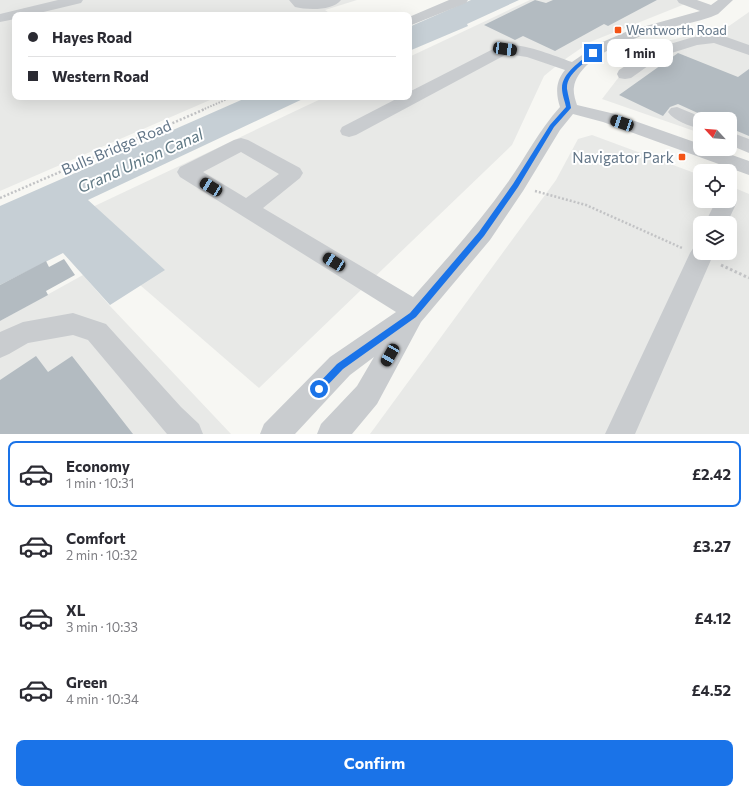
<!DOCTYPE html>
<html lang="en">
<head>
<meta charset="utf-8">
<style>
  :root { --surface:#fff; --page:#f7f7f7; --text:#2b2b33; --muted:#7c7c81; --line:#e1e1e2; --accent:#1a73e8 }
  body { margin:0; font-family:Commissioner,sans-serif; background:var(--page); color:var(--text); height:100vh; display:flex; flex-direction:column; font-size:15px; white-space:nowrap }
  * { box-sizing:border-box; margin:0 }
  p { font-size:13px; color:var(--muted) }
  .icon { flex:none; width:22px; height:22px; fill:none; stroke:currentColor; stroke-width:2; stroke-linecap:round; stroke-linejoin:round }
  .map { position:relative; height:434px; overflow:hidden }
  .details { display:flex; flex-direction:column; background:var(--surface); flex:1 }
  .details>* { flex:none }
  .top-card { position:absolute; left:12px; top:12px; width:400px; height:88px; border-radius:8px; box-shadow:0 4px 16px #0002; display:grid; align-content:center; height:88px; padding:0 16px; background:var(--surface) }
  .needle { width:26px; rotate:296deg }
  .controls { position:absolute; left:693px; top:112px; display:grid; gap:8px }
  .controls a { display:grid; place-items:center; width:44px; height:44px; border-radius:8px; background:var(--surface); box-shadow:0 4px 16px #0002; font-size:20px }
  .end { position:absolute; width:18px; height:18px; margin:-9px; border:5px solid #1a73e8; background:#fff; box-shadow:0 0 0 2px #fff }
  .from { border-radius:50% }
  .bubble { position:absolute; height:28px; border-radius:8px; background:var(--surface); box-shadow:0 4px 16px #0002; font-size:13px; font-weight:700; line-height:28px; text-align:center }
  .car { position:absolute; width:12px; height:24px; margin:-12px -6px; border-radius:5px; box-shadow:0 0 3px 1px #0007; background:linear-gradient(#222 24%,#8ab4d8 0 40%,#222 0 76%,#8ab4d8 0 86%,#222 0) }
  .top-card b { display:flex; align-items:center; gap:14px; height:38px; font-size:15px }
  .top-card b+b { border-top:1px solid var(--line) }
  .top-card i { width:10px; height:10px; background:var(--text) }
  ul { padding:7px 0 0; list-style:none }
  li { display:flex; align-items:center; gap:12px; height:66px; margin:0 8px 6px; padding:0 8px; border:2px solid transparent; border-radius:8px }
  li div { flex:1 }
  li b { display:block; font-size:15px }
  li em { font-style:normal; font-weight:700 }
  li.active { border-color:var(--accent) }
  li>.icon { width:36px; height:36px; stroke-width:1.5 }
  .action { display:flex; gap:8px; margin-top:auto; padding:8px 16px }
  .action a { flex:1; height:46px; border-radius:8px; background:var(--accent); color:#fff; font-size:16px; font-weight:700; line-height:46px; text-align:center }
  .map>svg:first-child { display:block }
  .built { fill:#e8e9e7; fill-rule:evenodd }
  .water { fill:#c6cfd5 }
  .building { fill:#b3bbc1 }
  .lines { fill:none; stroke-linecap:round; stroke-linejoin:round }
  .path-far2 { stroke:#c2c3c5; stroke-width:2; stroke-dasharray:1.5 1.5; stroke-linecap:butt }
  .path-far1 { stroke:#c2c3c5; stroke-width:2.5; stroke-dasharray:2 2; stroke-linecap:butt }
  .path { stroke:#c2c3c5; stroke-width:3; stroke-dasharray:2.5 2.5; stroke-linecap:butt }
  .minor { fill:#c9cccf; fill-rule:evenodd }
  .route { fill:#1a73e8 }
  .poi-dot { fill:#f55416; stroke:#fff; stroke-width:1.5 }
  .labels { text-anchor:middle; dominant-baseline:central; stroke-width:4; stroke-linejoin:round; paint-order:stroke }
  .far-poi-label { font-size:13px; fill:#637688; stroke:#fff; text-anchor:start }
  .street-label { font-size:15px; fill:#637688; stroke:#fff }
  .poi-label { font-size:15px; fill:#637688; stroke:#fff; text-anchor:end }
  .water-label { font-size:16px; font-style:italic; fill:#5f7884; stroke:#fff }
</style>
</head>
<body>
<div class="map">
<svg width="749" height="434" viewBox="0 0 749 434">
  <rect width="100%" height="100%" fill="#f7f7f3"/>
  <path class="built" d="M0,0H357L325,10L332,15H15V97H217L0,191Z
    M530,0H687L685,4L590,42L561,62L544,76L512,145L259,388L65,220L325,97H409V57Z
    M749,12V150L730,144V119H700V133L602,99L642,47L729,26Z
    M592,135L700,175V201H730V186L749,194V434H370L556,180L578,139ZM700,223H730V253H700Z
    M83,275L110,306L231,434H0V321Z"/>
  <path class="water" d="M471,0H519L467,24L468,26L409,51V27Z
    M248,97H307L88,200L165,270L110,305L63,253L0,285V206Z"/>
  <path class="building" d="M535,0L546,3L553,0H657L608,26L604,24L555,51L523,36L515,40L484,25Z
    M678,53L738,77L749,69V136L730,128V119H711L678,104L670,107L663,116L619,95Z
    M64,259L75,275L46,291L48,295L0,321V285L46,261L49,267Z
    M36,356L48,372L72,356L133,434H0V380Z"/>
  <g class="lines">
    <path class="path-far2" d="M202,110L232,97"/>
    <path class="path-far1" d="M535,191L586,205L682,248
      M0,198L205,109"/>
    <path class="path" d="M721,265L749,278"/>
    <path class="minor" d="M58,0H83L81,3L31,15H15V19L0,22V14Z
      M289,0H341C333,11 307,10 295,7Z
      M449,0H468L466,3L409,26V17Z
      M677,0H697L711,5L718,0H733L718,14L711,17C697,22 683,24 669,28C641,35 580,54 574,87C573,92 575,99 577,105L615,114L700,144V149H715L749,161V175L603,122L573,114L560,130L523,191L490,240L421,322L377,404L352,434H317L321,424L357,386L374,357L350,375L295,434H260L264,424L330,357L396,312L180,177L177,172L180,167L234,140L241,138L248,140L300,168L303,173L300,178L263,208L413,297C446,260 479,223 508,182C526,157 539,130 560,107C556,94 555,82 565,70L527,57L507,54L356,135L349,137L342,135L340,131L342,127L400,97H409V92L499,46C520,41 552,55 572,62L598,44L628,31L700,11L679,3ZM241,152L279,174L246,198L203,172Z
      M715,33L749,45V55L714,43L697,45L662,56L631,78L625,79L619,78L617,74L619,70L650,50L690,38Z
      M677,107L706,119H700V129C690,126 674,121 668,112L671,108Z
      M730,132L749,139V153L730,145Z
      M730,196L734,197L737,202L727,223H705L716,201H730Z
      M700,245V253H714L635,434H605L690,253L694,247Z
      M73,313L106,324L181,407L199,424L203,434H167L88,340L73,335L28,343L9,354L0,358V332L23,322Z"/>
  </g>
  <path class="route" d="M592,52L596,53C586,63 566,73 567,89C568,95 570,102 571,108L554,127L518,187L484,236L416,317L343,369L322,391H316L314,389L316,386L337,364L410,313L479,232L513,184L550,125L566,107C565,101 562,95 562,88C562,73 581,61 592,52Z"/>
  <g class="poi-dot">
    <rect x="614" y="26" width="8" height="8" rx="2"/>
    <rect x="678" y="153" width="8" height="8" rx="2"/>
  </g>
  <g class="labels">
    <g class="far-poi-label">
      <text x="626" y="30">Wentworth Road</text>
    </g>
    <g class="street-label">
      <text transform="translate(116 147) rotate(-23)">Bulls Bridge Road</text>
    </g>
    <g class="poi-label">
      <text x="674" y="157">Navigator Park</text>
    </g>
    <g class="water-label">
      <text transform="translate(140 160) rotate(-24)">Grand Union Canal</text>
    </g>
  </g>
</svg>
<div class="controls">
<a><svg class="needle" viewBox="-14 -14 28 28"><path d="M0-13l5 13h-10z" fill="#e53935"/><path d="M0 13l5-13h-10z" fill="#7c7c81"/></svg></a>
<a><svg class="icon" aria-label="locate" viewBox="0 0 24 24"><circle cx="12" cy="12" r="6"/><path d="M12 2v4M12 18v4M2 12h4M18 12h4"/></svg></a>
<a><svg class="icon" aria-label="layers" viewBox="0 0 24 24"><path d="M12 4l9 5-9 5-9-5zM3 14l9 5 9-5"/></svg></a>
</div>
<i class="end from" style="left:319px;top:389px"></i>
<i class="end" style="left:593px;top:53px"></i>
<div class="bubble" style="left:607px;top:39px;width:66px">1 min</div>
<i class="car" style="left:505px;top:49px;rotate:98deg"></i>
<i class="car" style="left:622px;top:123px;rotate:289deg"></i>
<i class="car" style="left:211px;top:187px;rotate:301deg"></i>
<i class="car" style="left:334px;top:262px;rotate:301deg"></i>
<i class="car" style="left:390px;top:355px;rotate:210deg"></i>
<div class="top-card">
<b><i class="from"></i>Hayes Road</b>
<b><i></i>Western Road</b>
</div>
</div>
<section class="details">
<ul>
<li class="active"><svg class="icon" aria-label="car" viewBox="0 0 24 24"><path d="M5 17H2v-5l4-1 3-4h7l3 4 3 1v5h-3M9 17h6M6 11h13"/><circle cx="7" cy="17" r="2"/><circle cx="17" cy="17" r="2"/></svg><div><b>Economy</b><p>1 min · 10:31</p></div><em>£2.42</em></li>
<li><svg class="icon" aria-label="car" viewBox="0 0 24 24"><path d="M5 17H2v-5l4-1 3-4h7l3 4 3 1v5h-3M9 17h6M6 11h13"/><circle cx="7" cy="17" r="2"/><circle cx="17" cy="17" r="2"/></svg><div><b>Comfort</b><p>2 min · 10:32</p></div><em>£3.27</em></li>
<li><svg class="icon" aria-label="car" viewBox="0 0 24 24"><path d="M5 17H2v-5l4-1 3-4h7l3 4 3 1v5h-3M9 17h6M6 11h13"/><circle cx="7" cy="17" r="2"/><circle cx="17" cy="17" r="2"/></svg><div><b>XL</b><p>3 min · 10:33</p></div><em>£4.12</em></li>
<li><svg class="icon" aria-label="car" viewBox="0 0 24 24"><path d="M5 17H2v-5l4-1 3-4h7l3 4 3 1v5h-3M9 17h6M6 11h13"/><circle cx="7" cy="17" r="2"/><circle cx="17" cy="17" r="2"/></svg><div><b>Green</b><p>4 min · 10:34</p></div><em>£4.52</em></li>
</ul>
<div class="action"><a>Confirm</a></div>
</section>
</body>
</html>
